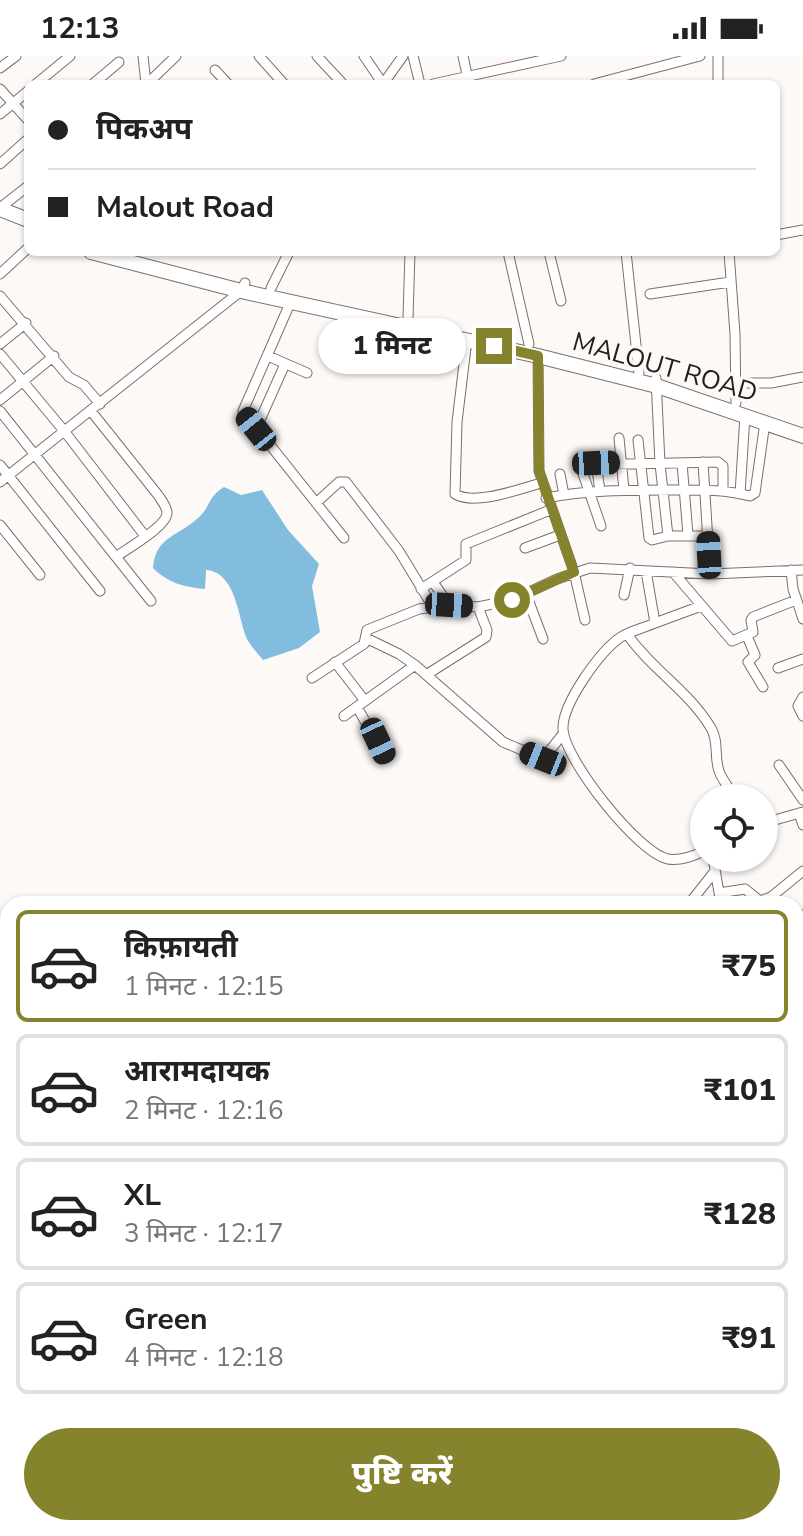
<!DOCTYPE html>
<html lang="hi">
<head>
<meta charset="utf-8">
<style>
  :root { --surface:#fff; --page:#f6f6f6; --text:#222; --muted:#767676; --line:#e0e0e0; --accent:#85832b }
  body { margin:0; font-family:"Nunito Sans","Noto Sans Devanagari",sans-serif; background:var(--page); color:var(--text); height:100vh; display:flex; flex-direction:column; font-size:30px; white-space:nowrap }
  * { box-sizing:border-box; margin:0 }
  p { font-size:26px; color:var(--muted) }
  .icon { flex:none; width:44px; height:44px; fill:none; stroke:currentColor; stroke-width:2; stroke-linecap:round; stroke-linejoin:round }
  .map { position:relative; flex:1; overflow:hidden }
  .panel { position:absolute; left:0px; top:840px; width:804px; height:640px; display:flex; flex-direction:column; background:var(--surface); border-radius:24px 24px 0 0; box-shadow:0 2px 6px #0004 }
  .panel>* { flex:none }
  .banner { position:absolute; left:24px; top:24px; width:756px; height:176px; border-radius:12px; box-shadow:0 2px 6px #0004; display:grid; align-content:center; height:176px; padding:0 24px; background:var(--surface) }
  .buttons { position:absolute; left:690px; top:728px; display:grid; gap:16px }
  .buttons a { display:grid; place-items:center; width:88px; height:88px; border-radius:50%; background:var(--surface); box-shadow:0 2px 6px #0004; font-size:40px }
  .end { position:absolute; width:36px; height:36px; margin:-18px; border:10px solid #85832b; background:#fff; box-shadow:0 0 0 4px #fff }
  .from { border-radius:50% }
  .bubble { position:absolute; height:56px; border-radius:28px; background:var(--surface); box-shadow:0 2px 6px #0004; font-size:26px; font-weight:800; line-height:56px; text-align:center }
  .car { position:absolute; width:24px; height:48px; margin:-24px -12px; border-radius:10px; box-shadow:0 0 6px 2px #0007; background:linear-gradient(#222 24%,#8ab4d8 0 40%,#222 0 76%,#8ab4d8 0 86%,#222 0) }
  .banner b { display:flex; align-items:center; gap:28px; height:76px; font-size:30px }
  .banner b+b { border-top:2px solid var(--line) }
  .banner i { width:20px; height:20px; background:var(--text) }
  ul { padding:14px 0 0; list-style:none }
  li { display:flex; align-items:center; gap:24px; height:112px; margin:0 16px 12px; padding:0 8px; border:4px solid var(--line); border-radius:12px }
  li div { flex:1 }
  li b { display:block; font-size:30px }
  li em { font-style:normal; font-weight:800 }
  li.active { border-color:var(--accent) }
  li>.icon { width:72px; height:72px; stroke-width:1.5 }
  .button { display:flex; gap:16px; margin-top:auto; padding:16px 24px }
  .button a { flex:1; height:92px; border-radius:48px; background:var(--accent); color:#fff; font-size:32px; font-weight:800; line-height:92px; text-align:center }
  .status { display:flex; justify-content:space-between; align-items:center; height:56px; padding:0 40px; background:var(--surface); direction:ltr }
  .status svg { height:22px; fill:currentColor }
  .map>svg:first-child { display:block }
  .water { fill:#82bdde }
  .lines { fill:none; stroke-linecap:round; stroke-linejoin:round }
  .minor-casing { stroke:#806e68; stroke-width:11 }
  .highway-casing { stroke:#806e68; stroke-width:16 }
  .minor { stroke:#fff; stroke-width:9 }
  .highway { stroke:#fff; stroke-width:14 }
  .route { stroke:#85832b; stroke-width:10 }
  .labels { text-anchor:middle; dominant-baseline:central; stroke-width:7; stroke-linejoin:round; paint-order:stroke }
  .street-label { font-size:26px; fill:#241d1a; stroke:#fdf9f7 }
</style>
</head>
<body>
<div class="status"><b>12:13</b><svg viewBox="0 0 49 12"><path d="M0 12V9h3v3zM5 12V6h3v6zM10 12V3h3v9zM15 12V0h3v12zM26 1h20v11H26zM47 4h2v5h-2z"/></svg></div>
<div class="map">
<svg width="803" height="1480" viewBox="0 0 803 1480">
  <rect width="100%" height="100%" fill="#fdf9f7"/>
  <path class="water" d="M224,431L241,439L262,434L288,474L319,508L312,530L320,576L299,592L263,604C258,597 251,591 247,583C238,561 236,516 206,514L205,533C184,531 168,527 153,512C155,480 180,480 199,461C211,450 207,442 224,431Z"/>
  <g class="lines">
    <g class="minor-casing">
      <path id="minor" d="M143,0L146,28
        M259,0L284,28
        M317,0L343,28
        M364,0L383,28
        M413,0L420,28
        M463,0L469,28
        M0,12L16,0
        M215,14L228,28
        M36,28L70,0
        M93,28L119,6
        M147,28L176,0
        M383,28L403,0
        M433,28L561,0
        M594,28L700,0
        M718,28V0
        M0,33L28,64
        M0,58L28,35
        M0,108L28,83
        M0,152L28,130
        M776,179L803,174
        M508,196L529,288
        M549,196L561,245
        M626,196L639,317
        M729,196L735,278L736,347
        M0,218L28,192
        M271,232L289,196
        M650,238L730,226
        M0,240L69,321L84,329L100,348
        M291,245L243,355L344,482
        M408,262L410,196
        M467,283L457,366L455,438C475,450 519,433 541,427
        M0,288L26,267
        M0,298L65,376L145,480
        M268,300L307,317
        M538,300L539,415L574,516L585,564
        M656,322L660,408L668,480
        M737,327H771L803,321
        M0,344L54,300
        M0,355L151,545
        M91,355L158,439C162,445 167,451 167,457C167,470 127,493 117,500
        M256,373L285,308
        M619,382L624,434
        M638,384L649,482L652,484L668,480H708
        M703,406L710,518
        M596,407L600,435
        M682,407L688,479
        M0,409L100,535
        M560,418L564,439
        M0,426L241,235L245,227
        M740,438L745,359
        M546,442C587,434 628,434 670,434C698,434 723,433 750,440L755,437L765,366
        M316,447L339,426H346L399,495L433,551
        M0,469L40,519
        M601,470L581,412L584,409L718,406L723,410V434
        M525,492L560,479
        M791,514L793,533L803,563
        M646,515L655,567C644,572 630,575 621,581C600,595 562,648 563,673C564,703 638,797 668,803C681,805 693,800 704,795
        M673,516L732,585L753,576L751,564L753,561L796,544
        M433,526L449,549
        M421,533L466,504V488L550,454
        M526,538L543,583
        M624,539L630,512
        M655,567L701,550
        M627,578C651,613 689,635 711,672C719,685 714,701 719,715C722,724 730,733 735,742
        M747,580L755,599L748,606L763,631
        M366,582L399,598L415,609L503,686L543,703L563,678
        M335,606L365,645
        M778,612L803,603
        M426,619L486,581L487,574L478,551
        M312,622L364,588L367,574L419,553L449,549L478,551L512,544L557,523L590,512L710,518L803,514
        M803,641L798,650L803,660
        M357,651L386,702
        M344,660L415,609
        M779,709L803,744
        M799,757L803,769
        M764,767L803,756
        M713,802L721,848
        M719,837L745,833L760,845L771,841L803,815
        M689,848L715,815
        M796,861L803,859
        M796,931L803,951
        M0,956L2,959
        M796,1112L803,1111
        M796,1154L803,1364
        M0,1277L8,1283
        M0,1417L8,1411
        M692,1472L699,1480
        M751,1472V1480
        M98,1480L106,1472
        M480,1480L489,1472"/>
    </g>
    <g class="highway-casing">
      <path id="highway" d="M0,153L28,164
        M91,196L241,235L538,300L657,330L803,380"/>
    </g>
    <use href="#minor" class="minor"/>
    <use href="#highway" class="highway"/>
  </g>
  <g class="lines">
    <path class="route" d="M494,290L538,300L539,415L574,516L512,544"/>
  </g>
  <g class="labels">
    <g class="street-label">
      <text transform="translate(665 311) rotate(16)">MALOUT ROAD</text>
    </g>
  </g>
</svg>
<div class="buttons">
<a><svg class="icon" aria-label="locate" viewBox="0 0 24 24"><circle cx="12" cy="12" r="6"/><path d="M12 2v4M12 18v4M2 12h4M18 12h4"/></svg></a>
</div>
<i class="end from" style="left:512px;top:544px"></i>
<i class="end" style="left:494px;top:290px"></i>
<div class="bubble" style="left:318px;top:262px;width:148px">1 मिनट</div>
<i class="car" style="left:256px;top:373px;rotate:321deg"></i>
<i class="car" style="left:596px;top:407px;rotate:88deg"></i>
<i class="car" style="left:709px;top:499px;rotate:357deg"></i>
<i class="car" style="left:449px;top:549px;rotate:93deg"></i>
<i class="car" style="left:378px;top:685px;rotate:155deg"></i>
<i class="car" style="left:543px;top:703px;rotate:292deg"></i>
<div class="banner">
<b><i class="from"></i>पिकअप</b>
<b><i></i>Malout Road</b>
</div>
<section class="panel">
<ul>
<li class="active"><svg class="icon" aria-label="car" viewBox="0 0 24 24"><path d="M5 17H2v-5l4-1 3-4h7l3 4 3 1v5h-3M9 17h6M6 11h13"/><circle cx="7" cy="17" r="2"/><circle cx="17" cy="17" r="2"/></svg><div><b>किफ़ायती</b><p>1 मिनट · 12:15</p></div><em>₹75</em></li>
<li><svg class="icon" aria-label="car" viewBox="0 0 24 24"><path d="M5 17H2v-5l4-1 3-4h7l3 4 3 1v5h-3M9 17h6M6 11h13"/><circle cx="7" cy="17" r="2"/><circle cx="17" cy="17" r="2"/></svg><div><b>आरामदायक</b><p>2 मिनट · 12:16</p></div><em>₹101</em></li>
<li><svg class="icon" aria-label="car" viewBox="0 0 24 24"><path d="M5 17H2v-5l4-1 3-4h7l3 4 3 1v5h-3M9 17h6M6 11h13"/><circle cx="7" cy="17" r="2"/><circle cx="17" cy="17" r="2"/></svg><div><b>XL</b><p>3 मिनट · 12:17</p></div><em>₹128</em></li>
<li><svg class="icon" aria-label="car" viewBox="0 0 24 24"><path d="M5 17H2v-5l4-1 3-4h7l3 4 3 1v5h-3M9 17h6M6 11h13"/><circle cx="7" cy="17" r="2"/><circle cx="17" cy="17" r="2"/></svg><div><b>Green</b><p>4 मिनट · 12:18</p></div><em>₹91</em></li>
</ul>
<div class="button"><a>पुष्टि करें</a></div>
</section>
</div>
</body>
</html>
